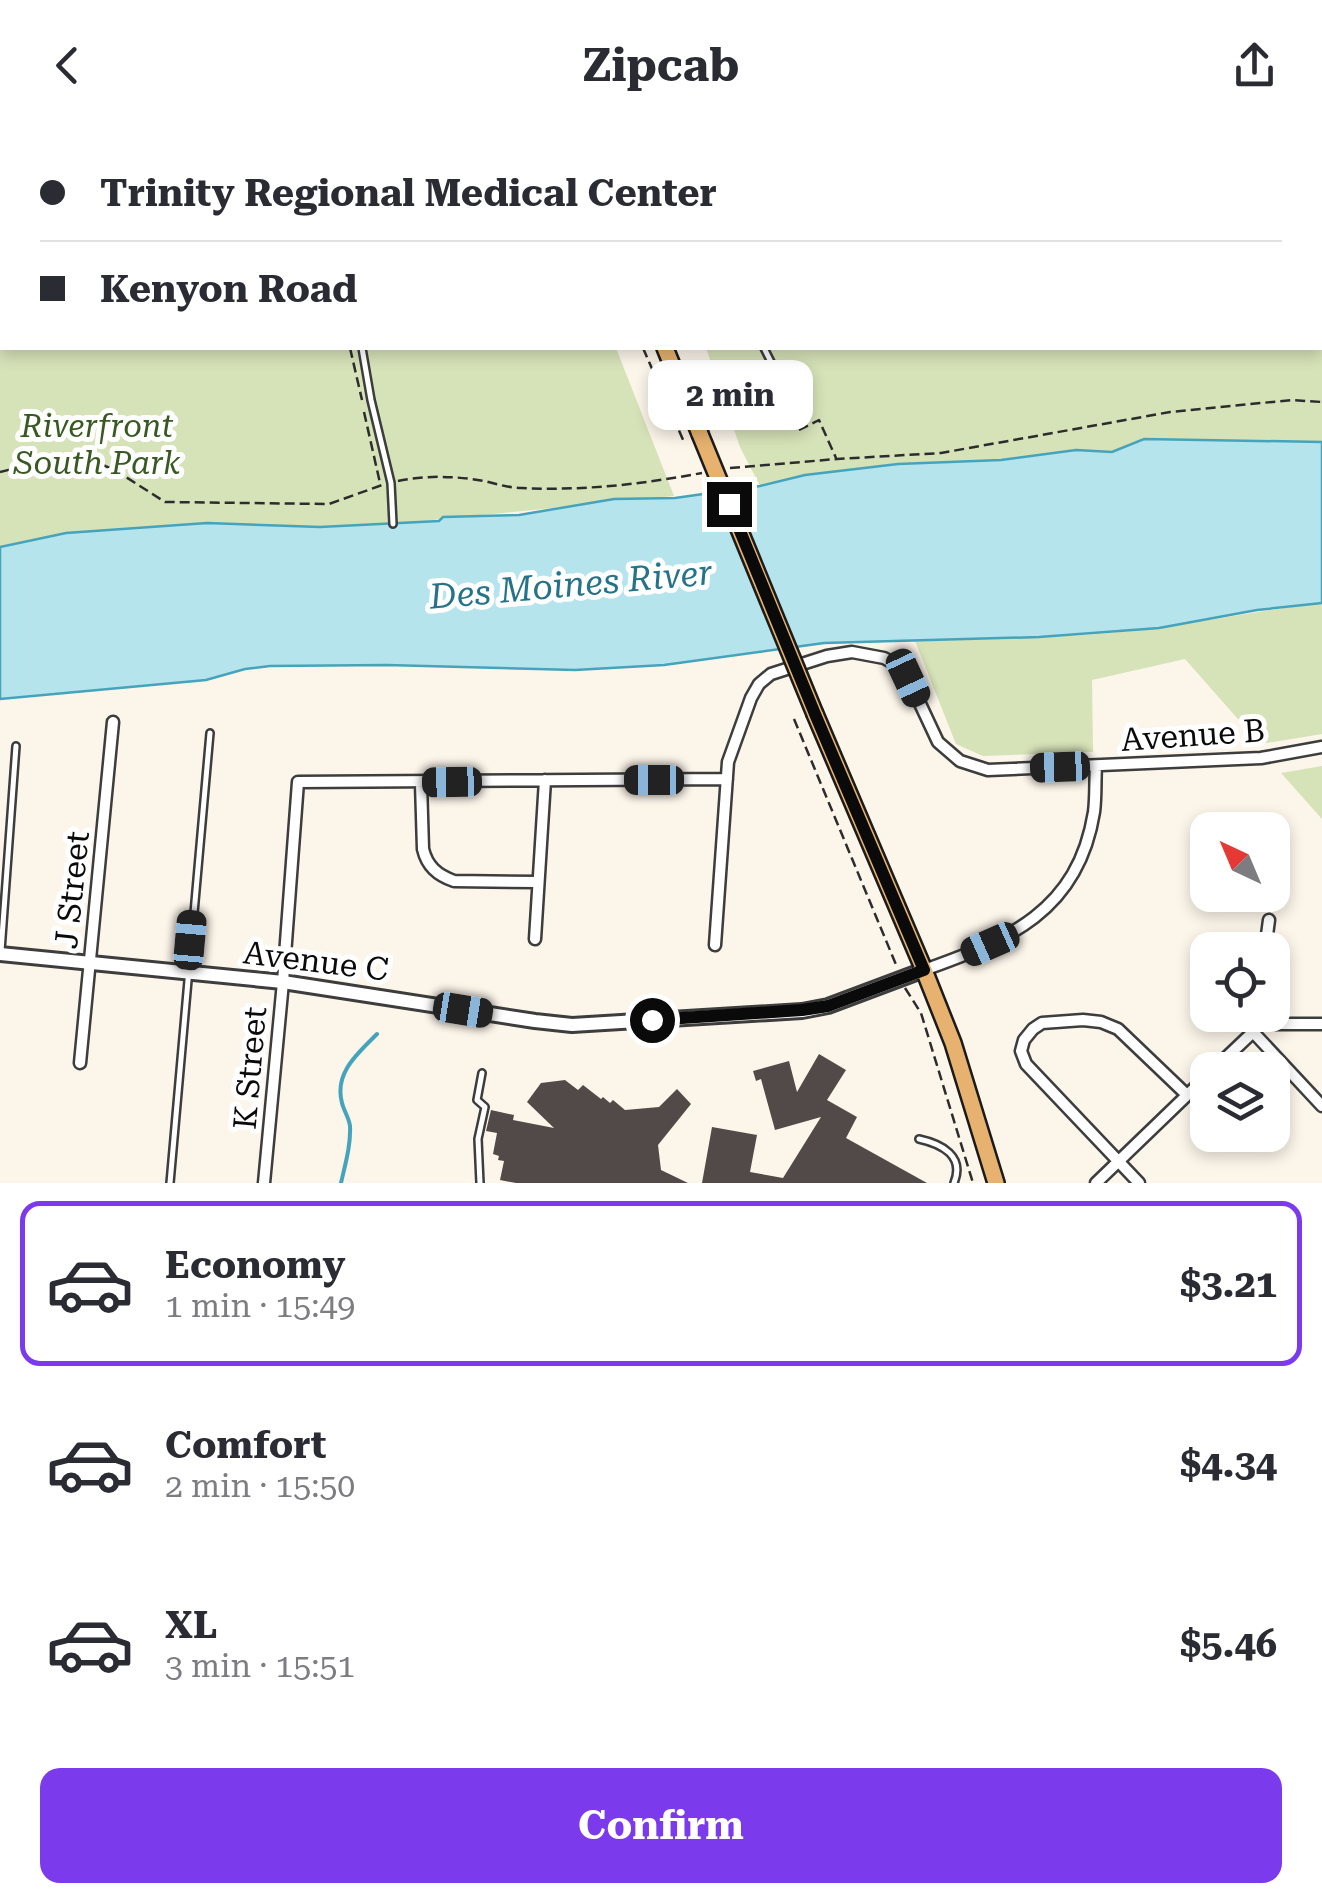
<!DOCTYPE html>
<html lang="en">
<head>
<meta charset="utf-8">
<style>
  :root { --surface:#fff; --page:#f2f2f3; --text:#2b2b33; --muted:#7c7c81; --line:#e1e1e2; --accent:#7c3aed }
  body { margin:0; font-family:"Roboto Serif",serif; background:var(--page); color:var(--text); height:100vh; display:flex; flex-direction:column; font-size:38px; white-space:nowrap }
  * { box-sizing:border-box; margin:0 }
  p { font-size:32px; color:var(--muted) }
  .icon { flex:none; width:55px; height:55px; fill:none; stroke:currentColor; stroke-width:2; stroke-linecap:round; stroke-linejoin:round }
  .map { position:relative; height:1053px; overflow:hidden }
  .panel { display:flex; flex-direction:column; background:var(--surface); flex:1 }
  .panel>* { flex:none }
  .guide { position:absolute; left:0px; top:0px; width:1322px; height:220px; box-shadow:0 5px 15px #0003; display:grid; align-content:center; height:220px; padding:0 40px; background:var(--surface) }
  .needle { width:65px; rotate:316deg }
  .fabs { position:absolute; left:1190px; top:682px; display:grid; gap:20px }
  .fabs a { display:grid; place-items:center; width:100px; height:100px; border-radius:20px; background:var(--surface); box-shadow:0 5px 15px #0003; font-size:50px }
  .end { position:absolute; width:45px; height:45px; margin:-22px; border:12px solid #0a0a0a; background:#fff; box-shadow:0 0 0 5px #fff }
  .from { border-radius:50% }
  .bubble { position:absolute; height:70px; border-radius:20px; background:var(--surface); box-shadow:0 5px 15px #0003; font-size:32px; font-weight:700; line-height:70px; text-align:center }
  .car { position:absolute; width:30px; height:60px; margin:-30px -15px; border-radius:12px; box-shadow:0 0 8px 2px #0007; background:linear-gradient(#222 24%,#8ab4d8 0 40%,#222 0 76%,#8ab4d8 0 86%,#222 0) }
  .guide b { display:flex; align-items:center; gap:35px; height:95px; font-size:38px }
  .guide b+b { border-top:2px solid var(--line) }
  .guide i { width:25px; height:25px; background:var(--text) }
  ul { padding:18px 0 0; list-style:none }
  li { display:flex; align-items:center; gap:30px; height:165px; margin:0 20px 15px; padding:0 20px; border:5px solid transparent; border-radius:20px }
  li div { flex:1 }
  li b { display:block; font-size:38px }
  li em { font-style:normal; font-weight:700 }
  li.on { border-color:var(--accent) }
  li>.icon { width:90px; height:90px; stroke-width:1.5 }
  .primary-button { display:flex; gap:20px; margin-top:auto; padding:20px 40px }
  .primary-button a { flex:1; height:115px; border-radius:20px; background:var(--accent); color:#fff; font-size:40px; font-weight:700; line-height:115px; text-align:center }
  header { display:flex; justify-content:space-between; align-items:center; height:130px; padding:0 40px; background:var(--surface); font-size:45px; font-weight:700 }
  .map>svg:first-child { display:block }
  .green { fill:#d6e2b8 }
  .water { fill:#b5e4ed; stroke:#45a4bb; stroke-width:2.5 }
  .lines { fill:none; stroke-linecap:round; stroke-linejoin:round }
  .stream { stroke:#45a4bb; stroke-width:4 }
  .building { fill:#514a48 }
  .service-casing { stroke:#3d3d3d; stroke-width:10 }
  .minor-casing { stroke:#3d3d3d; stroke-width:15 }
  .tertiary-casing { stroke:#3d3d3d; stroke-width:18 }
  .primary-casing { stroke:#1b1b1b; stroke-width:20 }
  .path { stroke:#2c2c2c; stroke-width:2.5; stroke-dasharray:10 5; stroke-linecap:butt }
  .service { stroke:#fff; stroke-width:5 }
  .minor { stroke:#fff; stroke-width:10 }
  .tertiary { stroke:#fff; stroke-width:12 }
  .primary { stroke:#e7b26f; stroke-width:15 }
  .primary-bridge-casing { stroke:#1b1b1b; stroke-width:20; stroke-linecap:butt }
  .primary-bridge { stroke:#e7b26f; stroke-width:15 }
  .route { stroke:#0a0a0a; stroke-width:12 }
  .labels { text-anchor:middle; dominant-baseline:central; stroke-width:10; stroke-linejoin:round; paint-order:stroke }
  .park-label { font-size:32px; font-style:italic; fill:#395923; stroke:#fff }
  .street-label { font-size:32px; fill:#0a0a0a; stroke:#fff }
  .water-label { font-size:35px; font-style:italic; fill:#24738b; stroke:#fff }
</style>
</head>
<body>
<header><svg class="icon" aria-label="back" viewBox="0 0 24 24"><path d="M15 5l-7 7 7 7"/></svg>Zipcab<svg class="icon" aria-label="share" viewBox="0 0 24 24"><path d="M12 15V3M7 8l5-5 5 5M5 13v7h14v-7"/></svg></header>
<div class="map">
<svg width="1322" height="1053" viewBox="0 0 1322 1053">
  <rect width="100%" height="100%" fill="#fcf5ea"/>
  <path class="green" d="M2,86V218H616L674,366L393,394L320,397L0,433V87Z
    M1320,160L1322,161V312L1144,309L1112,322L1076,320L1001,330L898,334L805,345L760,356L740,317L706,218H1320Z
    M1322,473V604L1260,614L1185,529L1092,550L1093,622L983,626L956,614L915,511C997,508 1080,509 1162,497C1215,490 1268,479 1322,473Z
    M1322,636V689L1281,643Z"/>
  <path class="water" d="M1144,309L1322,312V473L1257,480L1159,498L1039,507L824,513L664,535L575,540L387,535L270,536L245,539L206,550L0,569V417L66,403L207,393L320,397L439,391L443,387L519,385L614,369L675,368L760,356L805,345L898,334L1001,330L1076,320L1112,322Z"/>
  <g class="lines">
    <path class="stream" d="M341,1053C345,1035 351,1015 350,996C349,988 344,981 342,973C334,943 357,924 377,904"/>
  </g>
  <path class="building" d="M819,924L846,940L827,970L857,987L846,1008L927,1053H702L712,997L757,1005L750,1042L783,1048L821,987L775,1000L761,949L756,951L753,941L789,931L797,962Z
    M565,950L578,960L583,955L601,969L603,967L610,973L613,970L625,980L659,977L677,959L691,974L658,1015L661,1040L688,1053H516L500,1050L504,1031L498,1030L499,1026L493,1024L497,1003L486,1001L491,980L514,985L513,990L554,998L527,972L541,953Z"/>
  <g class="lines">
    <g class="service-casing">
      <path id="service" d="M1320,155H1322
        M362,218L371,270L391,353L393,394
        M764,218L771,232
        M1,821L16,616
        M919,1009C942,1014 965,1026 954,1053
        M170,1053L210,603
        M480,1053L478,1009L485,977L477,970L482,943"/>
    </g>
    <g class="minor-casing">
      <path id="minor" d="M903,0L905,2
        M421,653L423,719C427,736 437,745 454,751L538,752
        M535,809L545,650
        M715,815L728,632L751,568L759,554L771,544L827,526L852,522L884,528L897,535L908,548L938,612L960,631L988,640L1261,628L1322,617
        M1265,820L1269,790
        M924,840C1008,810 1078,782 1094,682C1096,667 1095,651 1096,636
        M1256,885L1253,902L1322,976
        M1255,894H1322
        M80,933L113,592
        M1213,940L1253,902
        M264,1053L283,852L298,652L727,649
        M1096,1053L1208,945
        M1139,1053L1026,934L1021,921L1024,910L1033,899L1042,893L1083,890L1101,892L1118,899L1187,965"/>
    </g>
    <g class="tertiary-casing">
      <path id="tertiary" d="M300,2L312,0
        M0,67H2
        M0,824L283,852L535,891L572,895L802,881L828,876L924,840"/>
    </g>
    <g class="primary-casing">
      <path id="primary" d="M579,0L580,2
        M665,218L700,304
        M815,584L924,840L953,913L996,1053"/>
    </g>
    <path class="path" d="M547,0L548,2
      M347,2L350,0
      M0,82L2,81
      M350,218L362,270
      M643,218L684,312
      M364,282L380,353
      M799,300L819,290L836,328
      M730,338L837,329L941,323L1170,282L1292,270L1322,272
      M0,342L78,323L118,342L165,372L329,374L385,354
      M398,351C425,345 456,346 484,351C497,354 509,358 522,358C583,361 643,354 702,343
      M794,589L897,837
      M905,858L921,883L973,1053"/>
    <use href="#service" class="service"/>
    <use href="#minor" class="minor"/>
    <use href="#tertiary" class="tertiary"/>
    <use href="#primary" class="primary"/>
    <g class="primary-bridge-casing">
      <path id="primary-bridge" d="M700,304L815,584"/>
    </g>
    <use href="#primary-bridge" class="primary-bridge"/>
  </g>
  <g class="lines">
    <path class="route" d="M652,890L802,880L828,876L924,840L815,584L729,374"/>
  </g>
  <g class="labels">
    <g class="park-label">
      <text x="97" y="296">Riverfront<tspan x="97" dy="37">South Park</tspan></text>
    </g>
    <g class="street-label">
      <text transform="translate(1193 605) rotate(-4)">Avenue B</text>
      <text transform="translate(72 760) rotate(-84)">J Street</text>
      <text transform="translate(316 831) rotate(7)">Avenue C</text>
      <text transform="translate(250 938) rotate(-85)">K Street</text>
    </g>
    <g class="water-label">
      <text transform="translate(571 455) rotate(-5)">Des Moines River</text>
    </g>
  </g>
</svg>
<div class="fabs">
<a><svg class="needle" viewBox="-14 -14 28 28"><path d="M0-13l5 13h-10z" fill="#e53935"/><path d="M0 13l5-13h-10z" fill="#7c7c81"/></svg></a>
<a><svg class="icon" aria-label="locate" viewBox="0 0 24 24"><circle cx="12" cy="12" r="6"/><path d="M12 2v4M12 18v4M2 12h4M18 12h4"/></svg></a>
<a><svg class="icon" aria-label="layers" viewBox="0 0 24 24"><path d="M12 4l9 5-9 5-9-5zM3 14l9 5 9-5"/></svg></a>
</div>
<i class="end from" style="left:652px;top:890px"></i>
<i class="end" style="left:729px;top:374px"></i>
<div class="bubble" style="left:648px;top:230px;width:165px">2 min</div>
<i class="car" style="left:908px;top:548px;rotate:155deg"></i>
<i class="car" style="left:1060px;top:637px;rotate:268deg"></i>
<i class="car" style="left:654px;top:650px;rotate:270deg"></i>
<i class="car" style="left:452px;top:652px;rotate:269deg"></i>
<i class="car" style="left:190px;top:810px;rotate:5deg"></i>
<i class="car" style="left:990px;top:814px;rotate:246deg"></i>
<i class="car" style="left:463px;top:880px;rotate:99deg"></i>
<div class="guide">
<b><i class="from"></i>Trinity Regional Medical Center</b>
<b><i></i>Kenyon Road</b>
</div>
</div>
<section class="panel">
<ul>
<li class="on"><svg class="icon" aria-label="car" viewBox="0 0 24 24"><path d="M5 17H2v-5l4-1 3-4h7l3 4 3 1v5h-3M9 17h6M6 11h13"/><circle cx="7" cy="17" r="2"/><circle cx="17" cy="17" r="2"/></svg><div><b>Economy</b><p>1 min · 15:49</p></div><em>$3.21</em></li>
<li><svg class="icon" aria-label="car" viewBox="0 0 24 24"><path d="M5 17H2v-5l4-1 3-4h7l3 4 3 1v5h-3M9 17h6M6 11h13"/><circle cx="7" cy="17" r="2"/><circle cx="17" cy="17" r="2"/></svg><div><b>Comfort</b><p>2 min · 15:50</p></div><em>$4.34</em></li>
<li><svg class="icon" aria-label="car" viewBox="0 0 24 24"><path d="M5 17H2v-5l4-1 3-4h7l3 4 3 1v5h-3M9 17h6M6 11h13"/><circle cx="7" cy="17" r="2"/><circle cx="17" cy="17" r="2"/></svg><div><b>XL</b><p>3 min · 15:51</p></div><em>$5.46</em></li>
</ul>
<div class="primary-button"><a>Confirm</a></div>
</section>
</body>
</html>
